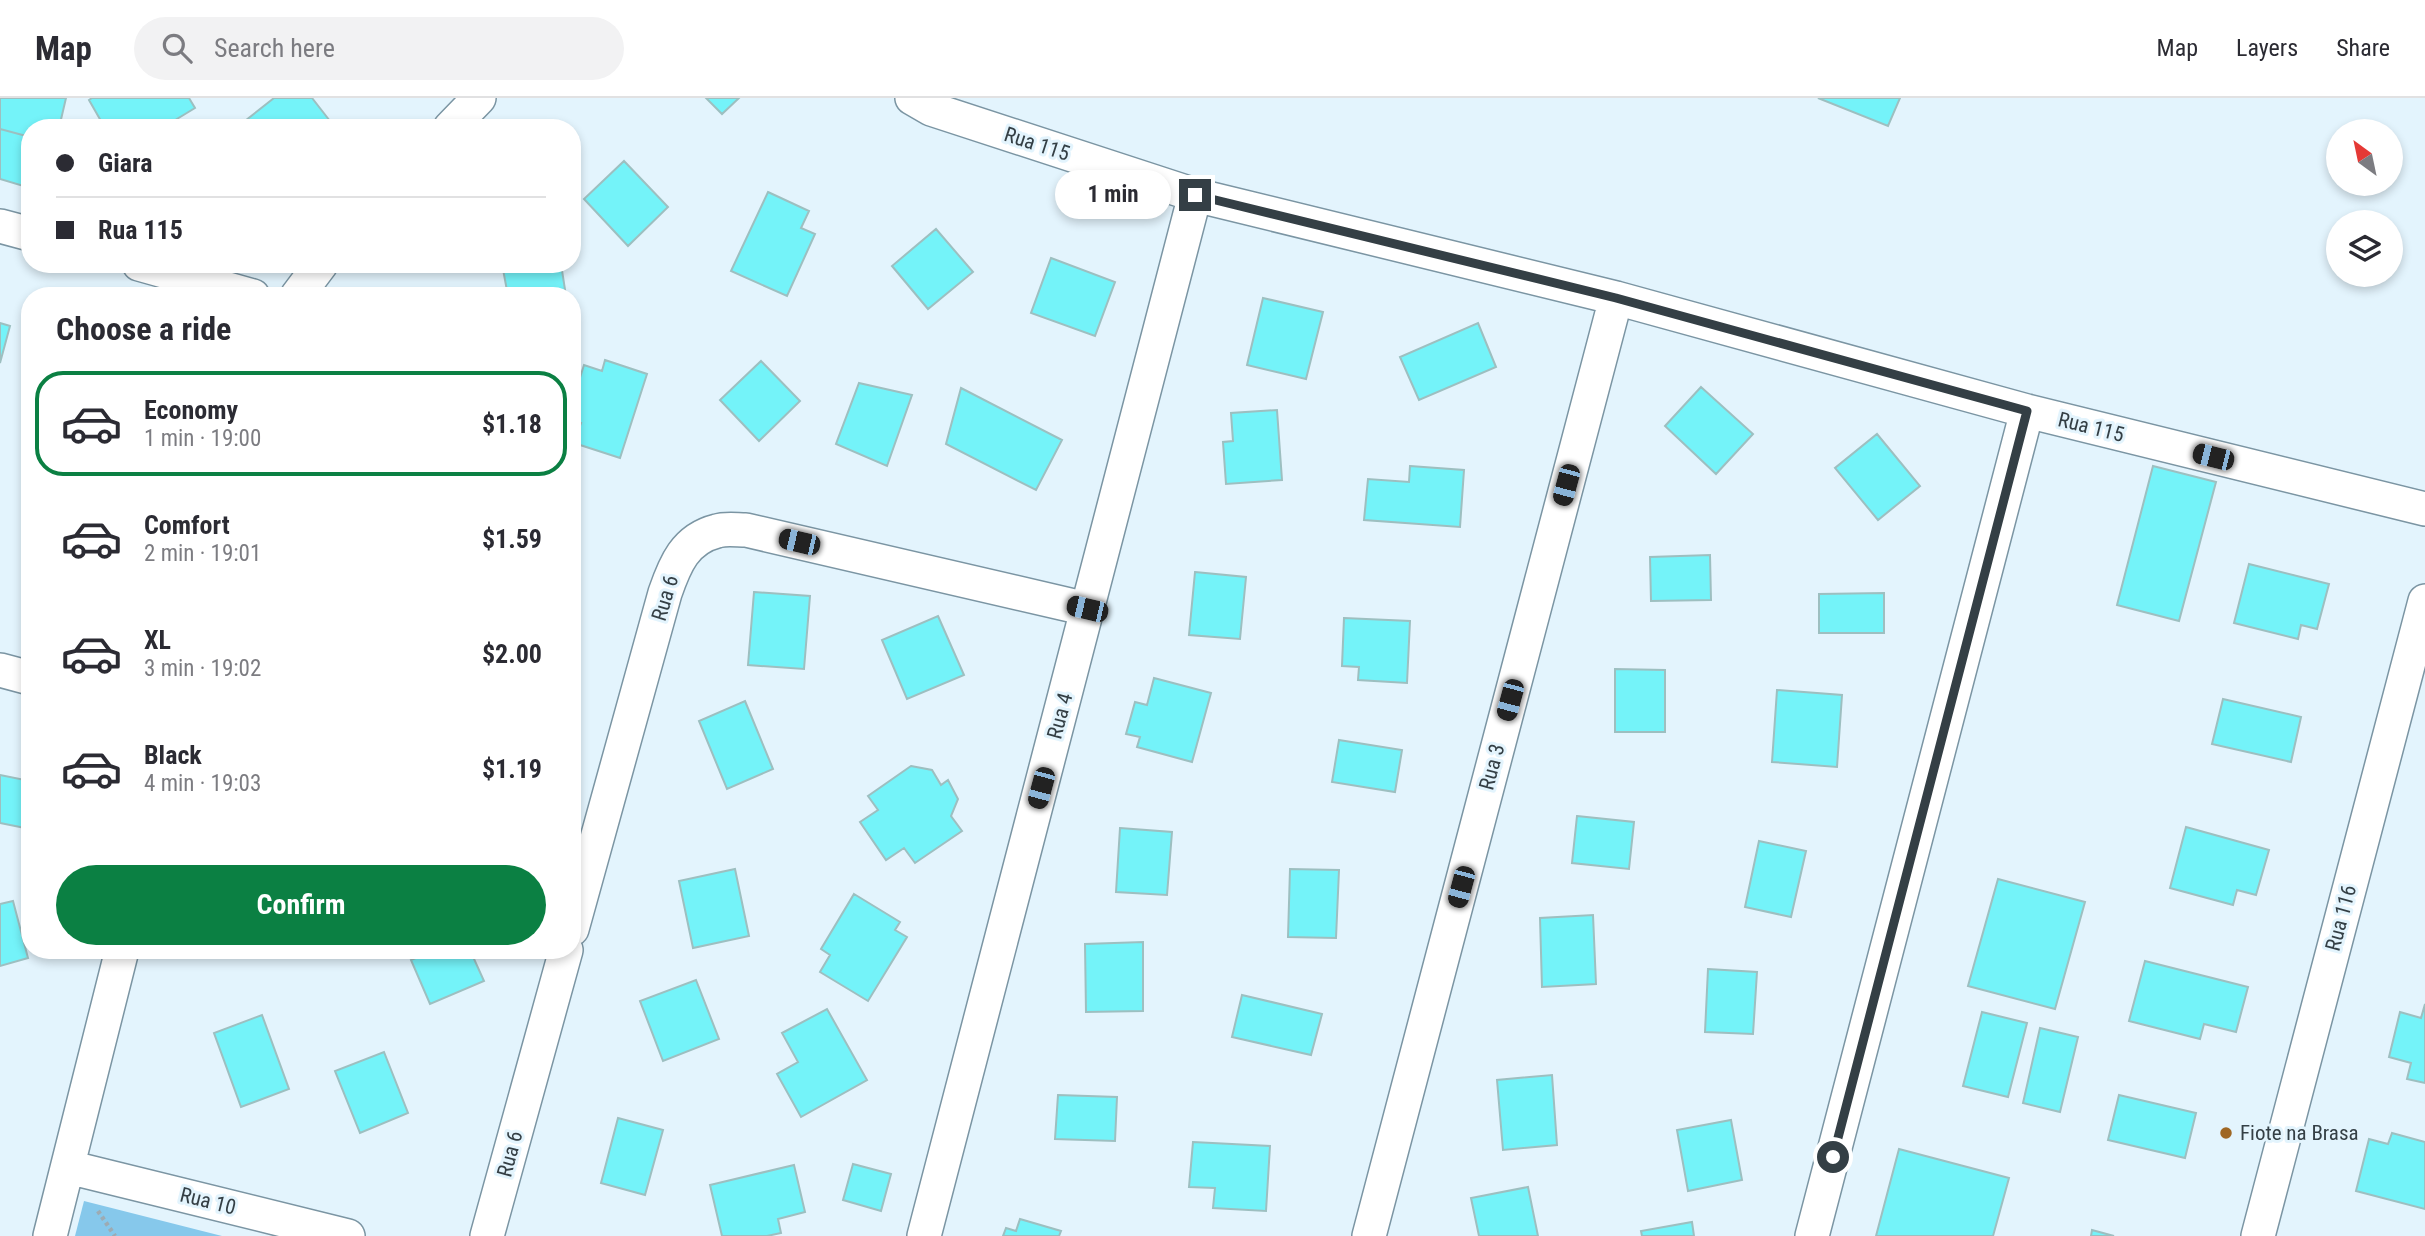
<!DOCTYPE html>
<html lang="en">
<head>
<meta charset="utf-8">
<style>
  :root { --surface:#fff; --page:#f2f2f3; --text:#2b2b33; --muted:#7c7c81; --line:#e1e1e2; --accent:#0b8043 }
  body { margin:0; font-family:"Roboto Condensed",sans-serif; background:var(--page); color:var(--text); height:100vh; display:flex; flex-direction:column; font-size:26px; white-space:nowrap }
  * { box-sizing:border-box; margin:0 }
  p { font-size:23px; color:var(--muted) }
  .icon { flex:none; width:38px; height:38px; fill:none; stroke:currentColor; stroke-width:2; stroke-linecap:round; stroke-linejoin:round }
  .map { position:relative; flex:1; overflow:hidden }
  .drawer { position:absolute; left:21px; top:189px; width:560px; height:672px; display:flex; flex-direction:column; background:var(--surface); border-radius:28px; box-shadow:0 4px 10px #0003 }
  .drawer>* { flex:none }
  .top-card { position:absolute; left:21px; top:21px; width:560px; height:154px; border-radius:28px; box-shadow:0 4px 10px #0003; display:grid; align-content:center; height:154px; padding:0 35px; background:var(--surface) }
  .needle { width:46px; rotate:327deg }
  .fabs { position:absolute; left:2326px; top:21px; display:grid; gap:14px }
  .fabs a { display:grid; place-items:center; width:77px; height:77px; border-radius:50%; background:var(--surface); box-shadow:0 4px 10px #0003; font-size:35px }
  .end { position:absolute; width:32px; height:32px; margin:-16px; border:9px solid #343f45; background:#fff; box-shadow:0 0 0 4px #fff }
  .from { border-radius:50% }
  .bubble { position:absolute; height:49px; border-radius:24px; background:var(--surface); box-shadow:0 4px 10px #0003; font-size:23px; font-weight:700; line-height:49px; text-align:center }
  .car { position:absolute; width:21px; height:42px; margin:-21px -10px; border-radius:9px; box-shadow:0 0 5px 2px #0007; background:linear-gradient(#222 24%,#8ab4d8 0 40%,#222 0 76%,#8ab4d8 0 86%,#222 0) }
  .top-card b { display:flex; align-items:center; gap:24px; height:66px; font-size:26px }
  .top-card b+b { border-top:2px solid var(--line) }
  .top-card i { width:18px; height:18px; background:var(--text) }
  ul { padding:0; list-style:none }
  li { display:flex; align-items:center; gap:21px; height:105px; margin:0 14px 10px; padding:0 21px; border:4px solid transparent; border-radius:28px }
  li div { flex:1 }
  li b { display:block; font-size:26px }
  li em { font-style:normal; font-weight:700 }
  li.active { border-color:var(--accent) }
  li>.icon { width:63px; height:63px; stroke-width:1.5 }
  h2 { padding:0 35px; font-size:32px; line-height:84px }
  .cta { display:flex; gap:14px; margin-top:auto; padding:14px 35px }
  .cta a { flex:1; height:80px; border-radius:42px; background:var(--accent); color:#fff; font-size:28px; font-weight:700; line-height:80px; text-align:center }
  header { display:flex; align-items:center; gap:42px; box-sizing:border-box; height:98px; padding:0 35px; background:var(--surface); border-bottom:2px solid var(--line) }
  header strong { font-size:33px }
  nav { display:flex; gap:38px; margin-inline-start:auto; font-size:24px }
  .search { width:490px; height:63px; background:var(--page); display:flex; align-items:center; gap:18px; box-sizing:border-box; padding:0 24px; border-radius:38px; color:var(--muted); font-size:26px }
  .map>svg:first-child { display:block }
  .green { fill:#86c8eb }
  .building { fill:#74f3f9; stroke:#9dbfc0; stroke-width:2 }
  .lines { fill:none; stroke-linecap:round; stroke-linejoin:round }
  .minor-casing { stroke:#7b95a3; stroke-width:36 }
  .path { stroke:#9dabb3; stroke-width:4.5; stroke-dasharray:3.5 3.5; stroke-linecap:butt }
  .minor { stroke:#fff; stroke-width:33 }
  .route { stroke:#343f45; stroke-width:9 }
  .poi-dot { fill:#9f6724; stroke:#e3f4fd; stroke-width:2.5 }
  .labels { text-anchor:middle; dominant-baseline:central; stroke-width:6; stroke-linejoin:round; paint-order:stroke }
  .street-label { font-size:21px; fill:#343f45; stroke:#e3f4fd }
  .poi-label { font-size:21px; fill:#343f45; stroke:#e3f4fd; text-anchor:start }
</style>
</head>
<body>
<header>
<strong>Map</strong>
<div class="search"><svg class="icon" aria-label="search" viewBox="0 0 24 24"><circle cx="10" cy="10" r="6"/><path d="M15 15l6 6"/></svg>Search here</div>
<nav><a>Map</a><a>Layers</a><a>Share</a></nav>
</header>
<div class="map">
<svg width="2425" height="1138" viewBox="0 0 2425 1138">
  <rect width="100%" height="100%" fill="#e3f4fd"/>
  <path class="green" d="M84,1103L222,1138H75Z"/>
  <path class="building" d="M0,0H66L59,30H30V39L0,31Z
    M92,0H189L195,10L162,30H105L89,2Z
    M274,0H312L330,23L322,30H236Z
    M706,0H739L722,16Z
    M1818,0H1900L1888,28Z
    M0,31L30,39V90L0,81Z
    M624,63L668,109L628,148L584,101Z
    M768,94L809,113L801,130L815,136L787,198L731,173Z
    M936,131L973,174L928,211L892,168Z
    M1051,160L1115,184L1095,238L1031,215Z
    M502,166H561L566,198H508Z
    M1263,200L1323,214L1306,281L1247,267Z
    M0,225L10,228L0,265Z
    M1478,225L1496,269L1419,302L1400,259Z
    M605,262L647,276L620,360L574,345L581,325L572,323V305L584,267L602,273Z
    M761,263L800,303L759,343L720,302Z
    M859,285L912,297L887,368L836,346Z
    M1701,289L1753,336L1716,376L1665,328Z
    M961,290L1062,342L1036,392L946,346Z
    M1277,312L1282,382L1226,386L1223,344L1233,343L1231,315Z
    M1877,336L1920,388L1878,422L1835,370Z
    M1410,368L1464,372L1460,429L1364,422L1368,381L1409,384Z
    M2153,368L2216,384L2179,523L2117,507Z
    M1710,457L1711,502L1651,503L1650,459Z
    M572,462L579,479L572,482Z
    M2249,466L2329,486L2317,531L2301,527L2298,541L2234,525Z
    M1195,474L1246,479L1240,541L1189,537Z
    M754,494L810,498L804,571L748,567Z
    M1884,495V535H1819V496Z
    M938,518L964,577L907,601L882,542Z
    M1344,520L1410,523L1407,585L1358,582L1359,569L1342,568Z
    M1615,571L1665,572V634H1615Z
    M1154,580L1211,595L1192,664L1137,649L1140,639L1126,636L1135,604L1147,607Z
    M1777,592L1842,597L1837,669L1772,664Z
    M2223,601L2301,619L2291,664L2212,646Z
    M745,603L773,671L727,691L699,623Z
    M1339,642L1402,652L1395,694L1332,684Z
    M911,668L932,672L941,687L948,682L958,701L951,718L962,733L915,765L904,750L886,762L860,724L878,712L868,698Z
    M0,677L30,683V731L0,725Z
    M1577,718L1634,724L1629,771L1572,765Z
    M2186,729L2269,752L2256,797L2237,792L2233,807L2170,790Z
    M1120,730L1172,734L1167,797L1116,794Z
    M1759,743L1806,753L1791,819L1745,809Z
    M735,771L749,838L693,850L679,783Z
    M1290,771L1339,772L1336,840L1288,839Z
    M1998,781L2085,804L2055,911L1968,888Z
    M854,796L900,824L895,832L907,839L868,903L820,874L830,857L821,851Z
    M13,803L28,860L0,868V806Z
    M1593,817L1596,886L1542,889L1540,820Z
    M1143,844V913L1086,914L1085,846Z
    M434,852H470L484,883L430,906L411,862Z
    M2145,863L2248,889L2236,934L2204,926L2200,941L2129,923Z
    M1708,871L1757,874L1753,936L1705,934Z
    M696,882L719,941L663,963L640,903Z
    M1242,897L1322,916L1311,957L1232,939Z
    M2425,906V985L2407,981L2411,965L2389,959L2400,914L2421,920Z
    M827,911L867,982L801,1019L777,976L798,964L782,935Z
    M1982,914L2027,925L2008,999L1963,988Z
    M262,917L289,991L241,1009L214,935Z
    M2040,930L2078,939L2060,1014L2023,1005Z
    M384,954L408,1015L360,1035L335,973Z
    M1552,977L1557,1047L1503,1052L1497,982Z
    M1058,997L1117,999L1115,1043L1055,1041Z
    M2119,997L2196,1015L2185,1060L2108,1042Z
    M618,1020L663,1032L645,1097L601,1085Z
    M1731,1022L1742,1082L1688,1093L1677,1032Z
    M2392,1035L2425,1044V1111L2356,1093L2369,1041L2388,1046Z
    M1193,1044L1270,1048L1266,1113L1213,1110L1215,1090L1189,1089Z
    M1899,1051L2009,1080L1993,1138H1876Z
    M853,1066L891,1076L881,1113L843,1102Z
    M794,1067L805,1114L778,1121L781,1135L767,1138H722L710,1087Z
    M1528,1089L1538,1138H1479L1471,1100Z
    M1020,1121L1061,1133L1059,1138H1003L1006,1130L1016,1133Z
    M1692,1124L1694,1138H1642L1641,1133Z
    M2092,1132L2114,1138H2091Z"/>
  <g class="lines">
    <g class="minor-casing">
      <path id="minor" d="M912,0L931,11L1195,97L1616,200L2027,313L2425,411
        M450,30L479,0
        M0,128L30,136
        M139,166L253,198
        M297,198L321,166
        M0,572L30,580
        M572,831L665,495C675,466 685,441 717,433C726,430 737,432 746,432L1087,511
        M68,1069L348,1138
        M50,1138L122,852
        M487,1138L566,852
        M924,1138L1195,97
        M1369,1138L1616,200
        M1812,1138L2027,313
        M2258,1138L2425,503"/>
    </g>
    <path class="path" d="M98,1113L115,1138"/>
    <use href="#minor" class="minor"/>
  </g>
  <g class="lines">
    <path class="route" d="M1195,97L1616,200L2027,313L1833,1059"/>
  </g>
  <circle class="poi-dot" cx="2226" cy="1035" r="7"/>
  <g class="labels">
    <g class="street-label">
      <text transform="translate(1037 46) rotate(18)">Rua 115</text>
      <text transform="translate(2091 329) rotate(14)">Rua 115</text>
      <text transform="translate(665 500) rotate(-73)">Rua 6</text>
      <text transform="translate(1060 618) rotate(-75)">Rua 4</text>
      <text transform="translate(1492 669) rotate(-75)">Rua 3</text>
      <text transform="translate(2341 820) rotate(-75)">Rua 116</text>
      <text transform="translate(510 1056) rotate(-75)">Rua 6</text>
      <text transform="translate(208 1103) rotate(14)">Rua 10</text>
    </g>
    <g class="poi-label">
      <text x="2240" y="1035">Fiote na Brasa</text>
    </g>
  </g>
</svg>
<div class="fabs">
<a><svg class="needle" viewBox="-14 -14 28 28"><path d="M0-13l5 13h-10z" fill="#e53935"/><path d="M0 13l5-13h-10z" fill="#7c7c81"/></svg></a>
<a><svg class="icon" aria-label="layers" viewBox="0 0 24 24"><path d="M12 4l9 5-9 5-9-5zM3 14l9 5 9-5"/></svg></a>
</div>
<i class="end from" style="left:1833px;top:1059px"></i>
<i class="end" style="left:1195px;top:97px"></i>
<div class="bubble" style="left:1055px;top:72px;width:116px">1 min</div>
<i class="car" style="left:2213px;top:359px;rotate:284deg"></i>
<i class="car" style="left:1566px;top:387px;rotate:195deg"></i>
<i class="car" style="left:799px;top:444px;rotate:283deg"></i>
<i class="car" style="left:1087px;top:511px;rotate:283deg"></i>
<i class="car" style="left:1510px;top:602px;rotate:195deg"></i>
<i class="car" style="left:1041px;top:690px;rotate:195deg"></i>
<i class="car" style="left:1461px;top:789px;rotate:195deg"></i>
<div class="top-card">
<b><i class="from"></i>Giara</b>
<b><i></i>Rua 115</b>
</div>
<section class="drawer">
<h2>Choose a ride</h2>
<ul>
<li class="active"><svg class="icon" aria-label="car" viewBox="0 0 24 24"><path d="M5 17H2v-5l4-1 3-4h7l3 4 3 1v5h-3M9 17h6M6 11h13"/><circle cx="7" cy="17" r="2"/><circle cx="17" cy="17" r="2"/></svg><div><b>Economy</b><p>1 min · 19:00</p></div><em>$1.18</em></li>
<li><svg class="icon" aria-label="car" viewBox="0 0 24 24"><path d="M5 17H2v-5l4-1 3-4h7l3 4 3 1v5h-3M9 17h6M6 11h13"/><circle cx="7" cy="17" r="2"/><circle cx="17" cy="17" r="2"/></svg><div><b>Comfort</b><p>2 min · 19:01</p></div><em>$1.59</em></li>
<li><svg class="icon" aria-label="car" viewBox="0 0 24 24"><path d="M5 17H2v-5l4-1 3-4h7l3 4 3 1v5h-3M9 17h6M6 11h13"/><circle cx="7" cy="17" r="2"/><circle cx="17" cy="17" r="2"/></svg><div><b>XL</b><p>3 min · 19:02</p></div><em>$2.00</em></li>
<li><svg class="icon" aria-label="car" viewBox="0 0 24 24"><path d="M5 17H2v-5l4-1 3-4h7l3 4 3 1v5h-3M9 17h6M6 11h13"/><circle cx="7" cy="17" r="2"/><circle cx="17" cy="17" r="2"/></svg><div><b>Black</b><p>4 min · 19:03</p></div><em>$1.19</em></li>
</ul>
<div class="cta"><a>Confirm</a></div>
</section>
</div>
</body>
</html>
